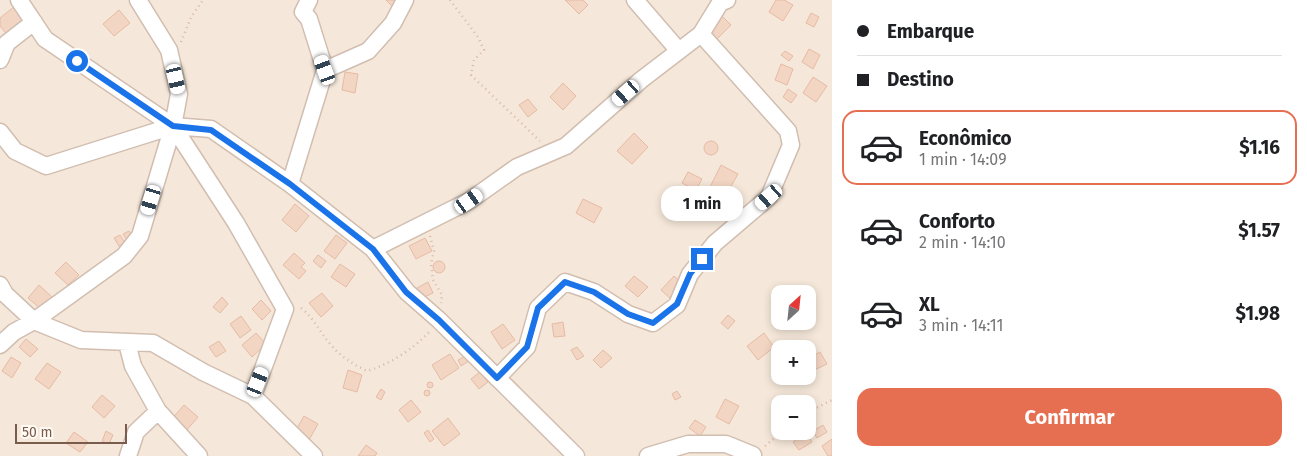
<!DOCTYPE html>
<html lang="pt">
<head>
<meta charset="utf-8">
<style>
  :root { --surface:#fff; --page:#f2f2f2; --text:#202124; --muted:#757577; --line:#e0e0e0; --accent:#e76f51 }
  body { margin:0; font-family:"Fira Sans",sans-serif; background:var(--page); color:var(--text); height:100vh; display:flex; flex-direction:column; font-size:19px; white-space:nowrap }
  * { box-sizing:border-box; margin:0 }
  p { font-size:16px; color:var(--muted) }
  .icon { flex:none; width:28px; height:28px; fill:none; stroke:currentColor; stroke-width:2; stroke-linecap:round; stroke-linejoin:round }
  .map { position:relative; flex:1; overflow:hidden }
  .side { display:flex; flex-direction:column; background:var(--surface); width:475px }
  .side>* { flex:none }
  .guide { display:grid; align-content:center; height:110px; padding:0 25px; background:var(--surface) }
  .needle { width:32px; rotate:27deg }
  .buttons { position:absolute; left:771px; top:285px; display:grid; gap:10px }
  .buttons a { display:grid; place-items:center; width:45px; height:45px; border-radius:10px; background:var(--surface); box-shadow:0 2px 8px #0003; font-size:25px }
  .scale { position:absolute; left:15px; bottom:12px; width:112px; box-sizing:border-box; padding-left:5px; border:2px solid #7a5c4d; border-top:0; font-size:14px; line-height:18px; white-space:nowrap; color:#7a5c4d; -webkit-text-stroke:4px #fffaf3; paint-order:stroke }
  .end { position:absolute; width:22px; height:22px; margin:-11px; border:6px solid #1a73e8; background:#fff; box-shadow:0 0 0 2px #fff }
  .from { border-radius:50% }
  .bubble { position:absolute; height:35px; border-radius:15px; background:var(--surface); box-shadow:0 2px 8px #0003; font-size:16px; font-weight:700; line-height:35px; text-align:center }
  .car { position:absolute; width:15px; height:30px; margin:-15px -8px; border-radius:6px; box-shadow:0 0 4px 1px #0007; background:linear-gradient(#fff 24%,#345 0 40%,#fff 0 76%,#345 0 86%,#fff 0) }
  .guide b { display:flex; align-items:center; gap:18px; height:48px; font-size:19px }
  .guide b+b { border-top:1px solid var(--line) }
  .guide i { width:12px; height:12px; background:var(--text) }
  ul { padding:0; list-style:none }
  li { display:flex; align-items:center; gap:15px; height:75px; margin:0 10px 8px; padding:0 15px; border:2px solid transparent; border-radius:15px }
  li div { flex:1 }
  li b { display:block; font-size:19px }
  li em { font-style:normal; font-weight:700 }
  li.on { border-color:var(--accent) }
  li>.icon { width:45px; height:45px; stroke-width:1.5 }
  .cta { display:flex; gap:10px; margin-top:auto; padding:10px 25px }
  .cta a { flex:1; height:58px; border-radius:15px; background:var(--accent); color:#fff; font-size:20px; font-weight:700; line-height:58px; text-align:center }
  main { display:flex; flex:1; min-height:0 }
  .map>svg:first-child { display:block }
  .residential { fill:#f5e8da; fill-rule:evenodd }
  .building { fill:#f3d5c3; stroke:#e6bba3 }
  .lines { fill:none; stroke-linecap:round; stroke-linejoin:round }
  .street-casing { stroke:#d1beb0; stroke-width:19 }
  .path { stroke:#d9b8a5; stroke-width:2.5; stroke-dasharray:1 4; stroke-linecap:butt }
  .street { stroke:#fff; stroke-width:16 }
  .route { stroke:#1a73e8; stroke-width:6 }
</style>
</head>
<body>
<main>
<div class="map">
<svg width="832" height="456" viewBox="0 0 832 456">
  <rect width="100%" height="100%" fill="#fdf6ec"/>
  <path class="residential" d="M0,0H832V456H0ZM780,294H808V321H780ZM780,349H808V376H780ZM780,404H808V431H780Z"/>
  <path class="building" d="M386,0H400L393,7Z
    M565,0H583L588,5L579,14Z
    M776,0H784L793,5L783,21L769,12Z
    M15,6L28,22L9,37L0,26V18Z
    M119,10L130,23L114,36L103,24Z
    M811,13L819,17L814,27L806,23Z
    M721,15L731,25L717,39L707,29Z
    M809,49L820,55L813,69L802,62Z
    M785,51L793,56L789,61L781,55Z
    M781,64L793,69L787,85L775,80Z
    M345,72L358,74L355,93L342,90Z
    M813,77L827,86L816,102L803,93Z
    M563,83L576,96L563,110L550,97Z
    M788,89L797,95L791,103L783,97Z
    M528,99L537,110L528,117L519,105Z
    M634,133L648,147L632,164L617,151Z
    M704 148a7 7 0 1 1 14 0a7 7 0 1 1-14 0Z
    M721,165L738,174L726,195L710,187Z
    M688,172L702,179L696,190L682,183Z
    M583,199L602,208L594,223L576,213Z
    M295,204L309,216L296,232L282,220Z
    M129,231L134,239L128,242L123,234Z
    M120,235L125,243L119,246L114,238Z
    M336,235L347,243L335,259L324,251Z
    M425,238L432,251L416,259L409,246Z
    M294,253L305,263L301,267L306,271L299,279L283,265Z
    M318,255L326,261L321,268L313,261Z
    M433 267a6 6 0 1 1 12 0a6 6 0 1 1-12 0Z
    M66,262L79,275L68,285L55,273Z
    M340,264L355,274L346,287L331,277Z
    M634,276L648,287L638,297L625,286Z
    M674,276L684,285L671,299L661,290Z
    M428,282L433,293L422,298L417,288Z
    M39,285L52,297L41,309L28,298Z
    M322,293L333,306L321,317L309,303Z
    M222,297L228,304L220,313L213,307Z
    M261,300L271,311L262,320L252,309Z
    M728,315L735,321L728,329L721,323Z
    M241,316L251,330L240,338L230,324Z
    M563,322L565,336L554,337L552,324Z
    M503,324L515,340L502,349L491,332Z
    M256,333L266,344L252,357L242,345Z
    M764,333L774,347L758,360L747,346Z
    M26,339L38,349L30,357L19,347Z
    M219,341L226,351L216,357L209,347Z
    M577,347L584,356L577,360L571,350Z
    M603,350L612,358L601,368L593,360Z
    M820,352L827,364L812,371L808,358Z
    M450,354L459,368L441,380L432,365Z
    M466,356L469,361L461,366L458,360Z
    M11,357L21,363L12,378L2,371Z
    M47,363L61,372L49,389L35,379Z
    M348,370L362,375L357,392L343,388Z
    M480,372L488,382L479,389L471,379Z
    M427 385a3 3 0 1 1 6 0a3 3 0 1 1-6 0Z
    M381,389L385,392L381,400L376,397Z
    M424 393a3 3 0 1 1 6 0a3 3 0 1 1-6 0Z
    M677,391L681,397L675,400L672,394Z
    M102,395L115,406L104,418L92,407Z
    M725,399L739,406L729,424L716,417Z
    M411,400L421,412L408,422L399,410Z
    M184,405L198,417L185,432L171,420Z
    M304,416L318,424L309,440L295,432Z
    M448,418L460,434L444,446L432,431Z
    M695,420L706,427L700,436L689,428Z
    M823,425L827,432L817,438L813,431Z
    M428,430L434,439L430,442L424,433Z
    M106,431L113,435L109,444L102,441Z
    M74,432L88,442L80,452L66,443Z
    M806,433L812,442L799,450L793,442Z
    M832,439V456H828L822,446Z
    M366,445L377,453L375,456H358Z"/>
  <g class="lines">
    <g class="street-casing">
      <path id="street" d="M19,0L45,39L173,126L236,223L285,309L253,396L314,456
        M309,0L303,12L309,19L325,70
        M635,0L679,51
        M0,60L7,43L34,22
        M0,132L15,151L46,166L173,126L211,129L290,184L373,249L407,292L439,320L576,456
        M290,184L325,70L368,51L393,23L405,0
        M373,249L469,201L517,167L566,146L641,80L701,34L720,3L727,0
        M0,285L5,294L34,321L81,340L153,343L203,372L253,396
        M127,343L133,366L158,411L199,456
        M0,345L14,332L34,321L124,256L140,236L173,126L179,94L169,50L138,0
        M497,378L527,347L538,308L565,282L594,292L628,314L653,323L677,305L690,274L715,243L769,197L791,145L788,131L701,34
        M128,456L136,432L158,411
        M648,456L688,444H726L753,455"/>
    </g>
    <path class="path" d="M450,0L478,37L484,50L474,60L471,75L540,141
      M181,42L191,17L203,0
      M430,236L434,251L431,264L433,280L442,295L441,303
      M301,308C315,319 320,333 331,345C341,357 353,364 367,371C388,365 414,349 429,332
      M808,412L832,400
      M765,446L783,431"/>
    <use href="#street" class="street"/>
  </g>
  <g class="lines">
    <path class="route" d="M77,61L173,126L211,130L290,184L373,249L406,292L439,320L497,378L527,347L538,308L565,282L594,292L628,314L653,323L677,304L690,274L702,259"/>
  </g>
</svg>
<div class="buttons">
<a><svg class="needle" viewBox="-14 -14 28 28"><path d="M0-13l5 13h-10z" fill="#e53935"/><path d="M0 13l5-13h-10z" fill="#757577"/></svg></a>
<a>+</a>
<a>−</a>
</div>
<div class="scale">50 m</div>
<i class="end from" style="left:77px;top:61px"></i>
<i class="end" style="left:702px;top:259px"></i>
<div class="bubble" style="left:661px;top:186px;width:82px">1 min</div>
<i class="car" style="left:325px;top:70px;rotate:340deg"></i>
<i class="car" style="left:176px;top:79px;rotate:167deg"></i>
<i class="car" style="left:626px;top:93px;rotate:229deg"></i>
<i class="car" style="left:769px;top:197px;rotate:229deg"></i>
<i class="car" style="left:151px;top:200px;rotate:197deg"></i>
<i class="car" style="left:469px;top:201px;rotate:55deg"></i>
<i class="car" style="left:258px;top:382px;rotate:22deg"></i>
</div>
<section class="side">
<div class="guide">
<b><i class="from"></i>Embarque</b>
<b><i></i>Destino</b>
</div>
<ul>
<li class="on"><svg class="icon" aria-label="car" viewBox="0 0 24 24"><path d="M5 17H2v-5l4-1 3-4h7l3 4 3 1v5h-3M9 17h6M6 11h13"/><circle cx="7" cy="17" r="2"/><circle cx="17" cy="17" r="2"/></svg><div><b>Econômico</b><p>1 min · 14:09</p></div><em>$1.16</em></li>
<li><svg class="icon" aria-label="car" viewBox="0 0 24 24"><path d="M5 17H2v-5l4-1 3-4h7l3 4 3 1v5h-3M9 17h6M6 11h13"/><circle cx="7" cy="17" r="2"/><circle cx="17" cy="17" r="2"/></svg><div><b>Conforto</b><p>2 min · 14:10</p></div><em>$1.57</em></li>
<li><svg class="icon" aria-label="car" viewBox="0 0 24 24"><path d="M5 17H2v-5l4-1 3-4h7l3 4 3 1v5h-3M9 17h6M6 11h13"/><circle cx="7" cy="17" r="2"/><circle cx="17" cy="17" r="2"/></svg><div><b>XL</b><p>3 min · 14:11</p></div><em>$1.98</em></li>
</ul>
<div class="cta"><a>Confirmar</a></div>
</section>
</main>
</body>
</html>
